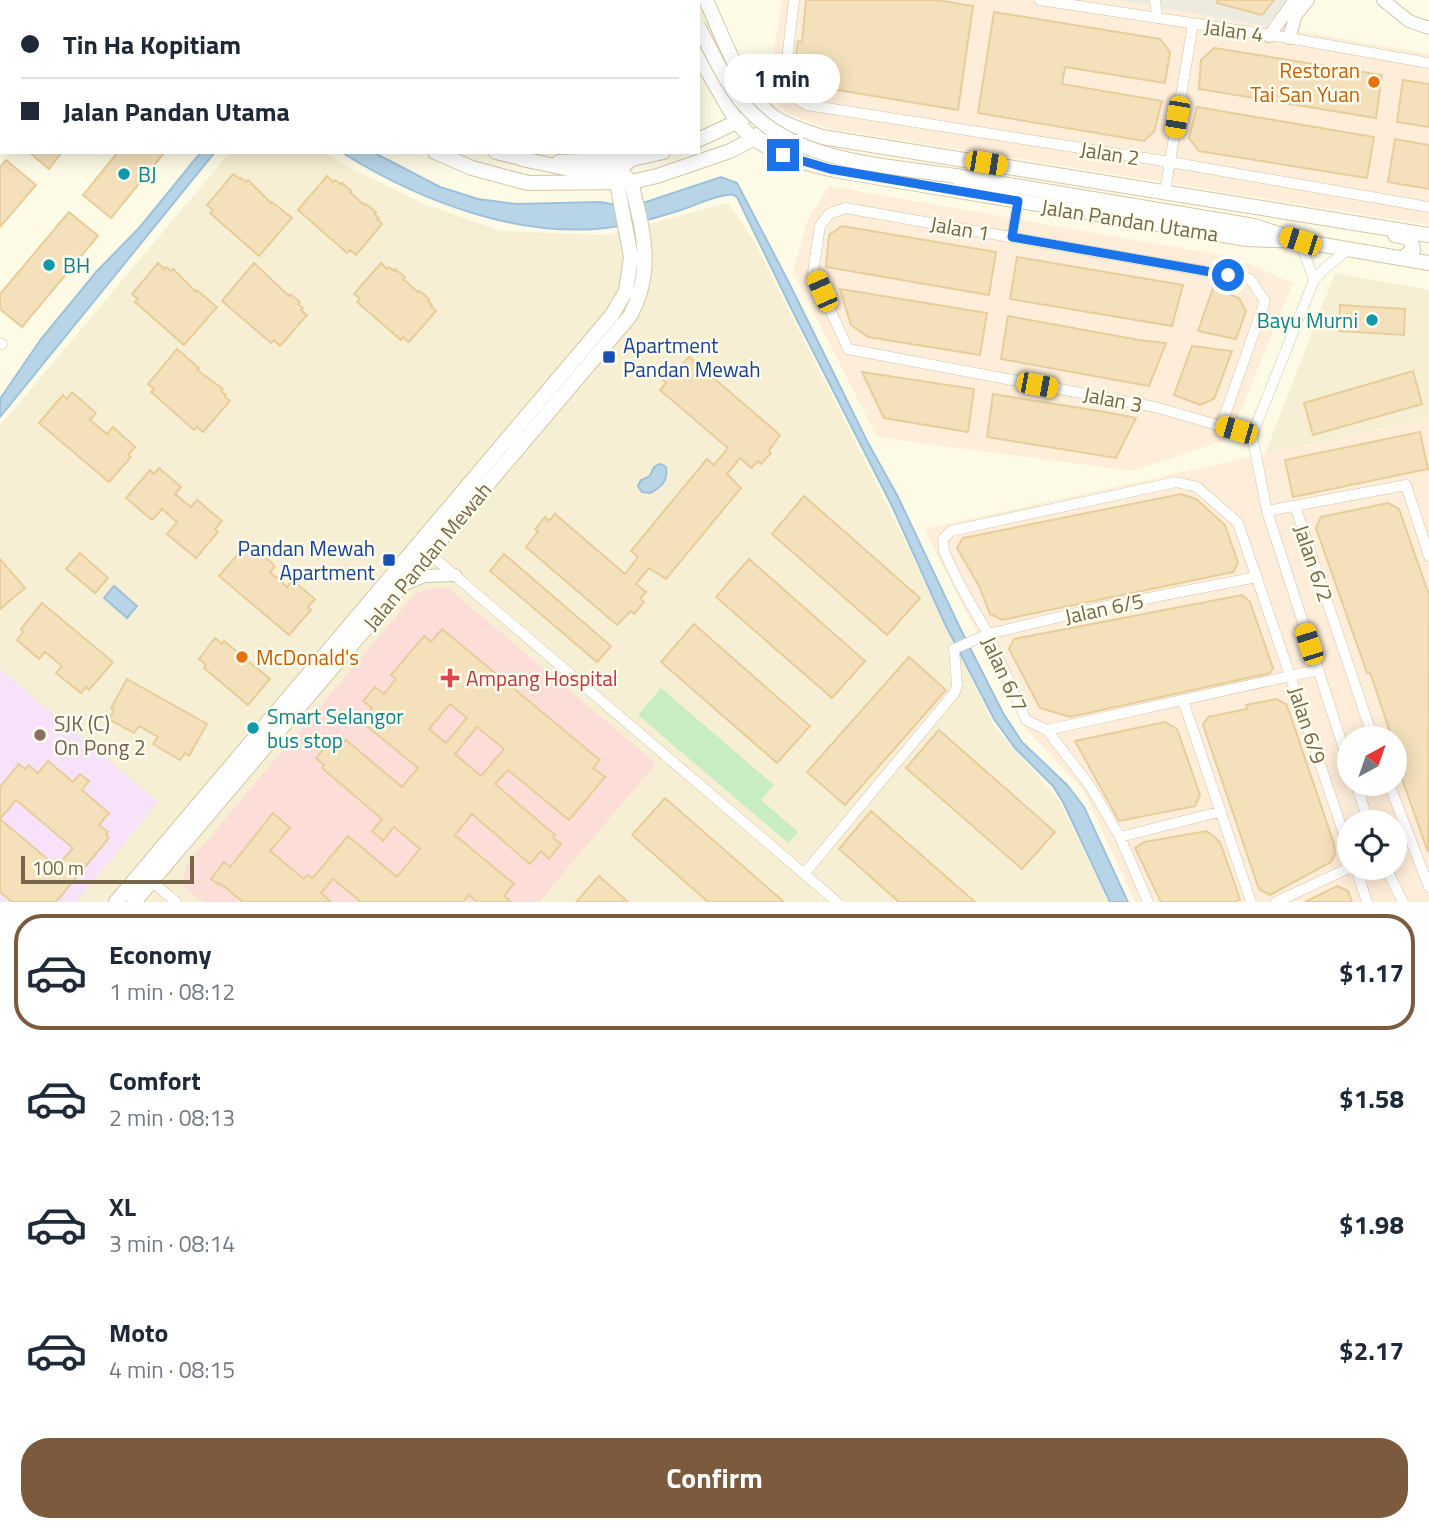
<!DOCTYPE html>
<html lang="en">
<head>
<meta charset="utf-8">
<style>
  :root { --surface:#fff; --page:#f6f6f7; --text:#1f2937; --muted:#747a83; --line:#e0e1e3; --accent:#7c5a3d }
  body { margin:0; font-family:"Titillium Web",sans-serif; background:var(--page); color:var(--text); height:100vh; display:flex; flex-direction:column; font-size:26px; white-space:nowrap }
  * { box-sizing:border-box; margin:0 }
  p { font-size:23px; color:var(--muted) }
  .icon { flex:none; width:38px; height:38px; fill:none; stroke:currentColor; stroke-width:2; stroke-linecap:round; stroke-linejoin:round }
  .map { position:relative; height:902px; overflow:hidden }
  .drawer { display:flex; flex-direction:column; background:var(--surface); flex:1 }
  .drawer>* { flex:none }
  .hud { position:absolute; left:0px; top:0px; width:700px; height:154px; box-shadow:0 4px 18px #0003; display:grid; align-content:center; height:154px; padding:0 21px; background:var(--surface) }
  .needle { width:46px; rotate:40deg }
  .buttons { position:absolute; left:1337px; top:726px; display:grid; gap:14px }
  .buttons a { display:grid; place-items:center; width:70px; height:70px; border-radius:50%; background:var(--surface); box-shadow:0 4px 18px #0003; font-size:35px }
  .scale { position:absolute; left:21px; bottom:18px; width:173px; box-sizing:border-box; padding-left:7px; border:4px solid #786649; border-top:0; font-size:19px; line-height:24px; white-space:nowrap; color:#786649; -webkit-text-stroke:5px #fffded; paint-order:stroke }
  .end { position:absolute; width:32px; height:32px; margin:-16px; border:9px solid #1a73e8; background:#fff; box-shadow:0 0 0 4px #fff }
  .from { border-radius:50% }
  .bubble { position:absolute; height:49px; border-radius:24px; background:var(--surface); box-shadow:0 4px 18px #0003; font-size:23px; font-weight:700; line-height:49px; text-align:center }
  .car { position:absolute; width:21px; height:42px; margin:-21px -10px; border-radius:9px; box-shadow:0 0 5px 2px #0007; background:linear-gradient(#f5c518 24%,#345 0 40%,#f5c518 0 76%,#345 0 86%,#f5c518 0) }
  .hud b { display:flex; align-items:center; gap:24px; height:66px; font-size:26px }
  .hud b+b { border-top:2px solid var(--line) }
  .hud i { width:18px; height:18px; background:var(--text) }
  ul { padding:12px 0 0; list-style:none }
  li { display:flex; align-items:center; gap:21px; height:116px; margin:0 14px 10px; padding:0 7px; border:4px solid transparent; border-radius:28px }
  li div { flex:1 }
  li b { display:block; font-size:26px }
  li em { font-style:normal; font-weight:700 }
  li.on { border-color:var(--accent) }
  li>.icon { width:63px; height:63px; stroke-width:1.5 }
  .cta { display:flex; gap:14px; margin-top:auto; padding:14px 21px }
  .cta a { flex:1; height:80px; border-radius:28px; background:var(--accent); color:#fff; font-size:28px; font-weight:700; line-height:80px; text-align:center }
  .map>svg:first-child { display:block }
  .residential { fill:#f6efd3 }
  .commercial { fill:#feeed9; fill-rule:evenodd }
  .industrial { fill:#edeae0 }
  .education { fill:#f8e2fa }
  .medical { fill:#fcddd8 }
  .green { fill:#c8ecc3 }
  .water { fill:#b8d5e8; stroke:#9ec1db; stroke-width:2 }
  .building { fill:#f4e1bb; stroke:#e8cd9b; stroke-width:2; fill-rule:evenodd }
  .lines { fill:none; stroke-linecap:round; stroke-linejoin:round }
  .minor-casing { stroke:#d0c5ab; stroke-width:11 }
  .tertiary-casing { stroke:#d0c5ab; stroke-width:14 }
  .secondary-casing { stroke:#d3c7a8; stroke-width:16 }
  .minor { stroke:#fff; stroke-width:10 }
  .tertiary { stroke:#fff; stroke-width:12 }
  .secondary { stroke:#fff; stroke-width:14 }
  .secondary-bridge-casing { stroke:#d3c7a8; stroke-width:16; stroke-linecap:butt }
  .secondary-bridge { stroke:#fff; stroke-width:14 }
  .route { stroke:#1a73e8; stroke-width:9 }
  .food-dot { fill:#e8710a; stroke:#fffded; stroke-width:2.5 }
  .culture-dot { fill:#0f9aa8; stroke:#fffded; stroke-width:2.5 }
  .transit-dot { fill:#1a4fb4; stroke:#fffded; stroke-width:2.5 }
  .health-dot { fill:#e0444e; stroke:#fffded; stroke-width:2.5 }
  .education-dot { fill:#8d6e63; stroke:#fffded; stroke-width:2.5 }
  .labels { text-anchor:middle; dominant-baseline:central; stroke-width:5; stroke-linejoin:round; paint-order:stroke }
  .street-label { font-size:21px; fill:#786649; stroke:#fffded }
  .food-label { font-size:21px; fill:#c56008; stroke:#fffded; text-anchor:end }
  .culture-label { font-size:21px; fill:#0d838f; stroke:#fffded; text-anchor:start }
  .transit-label { font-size:21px; fill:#164399; stroke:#fffded; text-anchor:start }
  .health-label { font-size:21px; fill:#be3a42; stroke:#fffded; text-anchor:start }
  .education-label { font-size:21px; fill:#785e54; stroke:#fffded; text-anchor:start }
</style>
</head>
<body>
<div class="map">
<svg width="1429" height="902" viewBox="0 0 1429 902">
  <rect width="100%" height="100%" fill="#fdfbe5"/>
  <path class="residential" d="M230,152H324L346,166L426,205L502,231L608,235L728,203L754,241L893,517L994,726L1058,799L1109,902H0V426Z
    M1335,273L1429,290V418L1265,454Z"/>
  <path class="commercial" d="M782,0H1118L1429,54V225L826,128L790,114L767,95Z
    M829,186L1232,257L1293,283L1229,439L1132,471L877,437L793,272L807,221Z
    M1429,418V902H1135L1084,791L1025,728L924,529ZM1349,738H1395V784H1349ZM1349,822H1395V868H1349Z"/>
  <path class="industrial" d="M1118,0H1286L1267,26Z"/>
  <path class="education" d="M0,669L158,802L76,902H0Z"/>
  <path class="medical" d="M432,588L449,589L656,763L539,902H203L185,887L184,875L188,863L416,593Z"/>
  <path class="green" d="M661,688L774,785L761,800L798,832L788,843L638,715Z"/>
  <path class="water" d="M201,152H215L0,417V399L41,339L97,271L140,227Z
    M341,152H373L440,187L478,199L516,204L600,202L617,205L640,204L721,177L737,183L788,281L867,441L898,497L959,626L1003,713L1022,742L1067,785L1084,807L1128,902H1110L1063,802L1053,786L1015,748L994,719L945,624L892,506L794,314L737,197C732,194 733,194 727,195C711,197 696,205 681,210C662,216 640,223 620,226C525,242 421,202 341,152Z
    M661,464L666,467C668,481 662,487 650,493L642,492L638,486L641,480L649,477C654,470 651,466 661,464Z
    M114,586L137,606L127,618L104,598Z"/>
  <path class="building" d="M806,0H937L973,6L958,110L802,84L793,73L798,41L802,42Z
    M1217,0H1274L1262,15L1217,3Z
    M994,12L1160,39L1170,52L1165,83L1065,67L1062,84L1162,101L1154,132L1144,141L978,113Z
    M1214,48L1382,75L1376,118L1199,89L1201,60Z
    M1403,80L1429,84V127L1397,122Z
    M1197,107L1374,137L1367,178L1199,151L1189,138Z
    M1395,139L1429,145V189L1388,182Z
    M29,152H62L49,169Z
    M118,152H165L111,218L83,195Z
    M6,160L36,185L0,227V167Z
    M233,174L240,179L241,178L246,182L248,180L271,203L272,202L292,218L259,256L210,213L213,210L207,205Z
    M327,176L333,182L335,180L340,184L342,183L351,191L350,192L364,205L366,204L376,212L374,214L379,218L377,219L382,224L356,255L350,250L347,253L298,210Z
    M69,212L98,236L22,327L0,309V294Z
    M842,226L996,252L989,295L826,267L829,235Z
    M1017,257L1183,285L1172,326L1010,299Z
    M158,263L164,269L166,267L171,271L173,269L196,292L197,290L217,307L184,345L135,302L138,299L132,294Z
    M254,263L289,296L290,294L300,302L298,304L303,308L301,310L307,315L280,346L274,340L271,343L222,301Z
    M381,263L387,269L389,267L394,271L395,269L405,277L403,279L418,292L420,291L429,299L428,301L432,305L431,306L436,311L409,342L403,337L401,340L357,302L360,299L354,294Z
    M1213,288L1239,298L1246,311L1236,339L1198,331Z
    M840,289L987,313L980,355L868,337L851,325Z
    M1340,305L1405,309L1404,335L1339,331Z
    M1008,316L1139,340L1166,343L1149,386L1001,359Z
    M1192,346L1232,351L1214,399L1200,405L1174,395Z
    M177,349L199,368L197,370L223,389L221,391L226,395L225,397L230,401L203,432L197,427L194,430L151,392L154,389L148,384Z
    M689,357L780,435L769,451L771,453L761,464L758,461L751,468L740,458L727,474L741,488L666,579L649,568L636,584L646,592L640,599L644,602L634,614L631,611L617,625L526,547L538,531L535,529L545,517L549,521L555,514L625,574L638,557L631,551L707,459L714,465L728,448L660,390L666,383L663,380L673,368L675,371Z
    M1413,371L1422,404L1313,435L1304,403Z
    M862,372L974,389L968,432L884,418Z
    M72,392L96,413L90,420L107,434L113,427L135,447L128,455L131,457L109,482L39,423L63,395L67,399Z
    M993,394L1105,412L1136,418L1116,458L987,437Z
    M1420,432L1428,469L1293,497L1285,460Z
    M159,468L181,487L175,494L191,507L197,500L222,521L215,529L218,532L196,558L167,534L177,522L162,509L152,520L126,498L150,470L154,474Z
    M1181,494L1196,499L1225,525L1238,563L1233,572L1002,620L990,614L979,586L957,548L963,538Z
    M804,496L920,598L887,635L772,534Z
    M1388,503L1399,509L1429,595L1428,852L1396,762L1400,761L1395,738H1392L1370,672L1367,673L1316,528L1321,517Z
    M252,545L275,566L270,572L287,587L292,580L315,599L308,607L311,610L289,635L219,576L243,548L246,552Z
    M80,553L108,578L95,593L66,569Z
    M504,554L611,646L597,662L490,571Z
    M0,559L25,588L0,609Z
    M749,559L865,661L832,698L716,597Z
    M1242,595L1250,602L1273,668L1270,673L1070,717L1040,708L1009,649L1014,639Z
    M42,603L113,662L89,690L86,687L81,693L56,673L62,666L45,652L39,659L17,640L23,632L21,629Z
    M694,624L810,726L777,763L661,662Z
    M442,629L600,760L593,768L605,777L569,820L508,770L495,784L555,835L553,838L561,844L549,859L541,851L530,864L472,814L455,835L514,884L504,896L511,902H477L469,895L463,902H361L333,879L321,893L331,902H243L220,883L219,885L211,879L224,862L230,867L273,813L290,828L270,851L304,879L307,875L313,878L348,836L397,877L420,849L394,827L383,841L372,831L382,819L322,768L324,765L316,758L328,744L336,751L346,740L402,787L418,768L361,721L372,708L363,701L375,687L384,694L396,679L391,675L424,636L431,642ZM450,704L467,718L446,743L429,729ZM477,727L504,749L481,776L455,754Z
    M215,638L222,644L224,641L270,679L248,705L204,668L206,665L199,659Z
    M909,657L946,690L845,805L807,772Z
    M127,679L207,724L189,756L185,753L180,760L153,744L158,737L139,726L134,733L109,719L114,710L111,708Z
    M1276,699L1286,704L1290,714L1334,844L1335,854L1331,862L1270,895L1259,889L1203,725L1208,717L1247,709L1246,705Z
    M1165,722L1177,729L1200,795L1195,806L1119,821L1075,741Z
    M939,730L1055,832L1022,869L906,768Z
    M48,761L73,782L80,774L89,781L82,790L109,813L99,825L108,832L106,835L109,838L56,902H12L0,892V819L57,867L73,848L16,800L0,819V787L19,764L25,769L29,765L38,773Z
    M665,798L784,902H708L632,835Z
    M871,811L975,902H899L839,849Z
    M1207,831L1220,842L1240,899L1235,902H1161L1135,848L1144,842Z
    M599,876L628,902H576Z
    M1337,886L1348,891L1352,902H1305Z"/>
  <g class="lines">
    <g class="minor-casing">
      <path id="minor" d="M794,0L784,84L793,97L807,105L1170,162L1429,207
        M1040,0L1289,38L1429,63
        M1155,0L1157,18
        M262,2L264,0
        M1165,191L1193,24
        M1012,237L1018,201
        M1300,241L1314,280
        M1349,249L1325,268L1314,280L1252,435L1267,511L1349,765
        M0,343L2,344
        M1221,426L1265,301L1250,279L845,208L829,214L820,226L813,272L848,349L1155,407L1252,435
        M1295,506L1373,738
        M1267,511L1406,485L1429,556
        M425,550L837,902
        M1183,700L1251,902
        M1047,730L1317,670
        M1356,784L1369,822
        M1389,784L1429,887
        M1120,837L1219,812
        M1356,868L1367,902
        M1386,868L1403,902
        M804,874L955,692L957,685L954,649L988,634L1097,608L1257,577
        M149,879L176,902
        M1148,902L1120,837L1090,786L1047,730L1026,720L988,634L960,585L944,552L943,539L951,531L1176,482L1197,487L1238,523L1349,849
        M1276,902L1349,868"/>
    </g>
    <g class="tertiary-casing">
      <path id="tertiary" d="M1383,0L1409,21L1429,28
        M1269,36L1295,0
        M1289,38L1296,15L1308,0
        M405,584L424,576L455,575"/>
    </g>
    <g class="secondary-casing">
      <path id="secondary" d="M109,0L114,2
        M162,0L167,2
        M669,0L670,2
        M684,0L685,2
        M706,0C722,35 744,97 775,118C789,127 806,131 822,137L1429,235
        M698,55L738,124C764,153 807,165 845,172L1247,239L1300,241L1429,263
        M698,140L743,119
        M435,152L472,168L528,183L631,182L657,176L730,151L753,139L776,119
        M496,152L529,160
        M559,162L632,159L663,152
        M955,176L1254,226L1285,236
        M1395,235C1406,237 1412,238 1413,250L1403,258
        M116,902L612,315L626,291L631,257L616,178L625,164L632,159
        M134,902L630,316C655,270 643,231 631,182L620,171H579L522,159"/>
    </g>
    <use href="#minor" class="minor"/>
    <use href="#tertiary" class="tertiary"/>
    <use href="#secondary" class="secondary"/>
    <g class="secondary-bridge-casing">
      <path id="secondary-bridge" d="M698,26C713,54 727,87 749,110C798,163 886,165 955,176"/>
    </g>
    <use href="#secondary-bridge" class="secondary-bridge"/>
  </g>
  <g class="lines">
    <path class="route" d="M783,155L830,169L1018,201L1012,237L1228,275"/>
  </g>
  <g class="food-dot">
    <circle cx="1374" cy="82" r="7"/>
    <circle cx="242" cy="657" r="7"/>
  </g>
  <g class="culture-dot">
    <circle cx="124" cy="174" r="7"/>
    <circle cx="49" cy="265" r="7"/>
    <circle cx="1372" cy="320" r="7"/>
    <circle cx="253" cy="728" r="7"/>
  </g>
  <g class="transit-dot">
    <rect x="602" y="350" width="14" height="14" rx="3.5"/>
    <rect x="382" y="553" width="14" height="14" rx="3.5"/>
  </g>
  <path class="health-dot" d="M446.5 667.5h7v7h7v7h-7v7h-7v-7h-7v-7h7z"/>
  <circle class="education-dot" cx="40" cy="735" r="7"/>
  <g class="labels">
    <g class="street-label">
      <text transform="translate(1234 30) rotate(8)">Jalan 4</text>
      <text transform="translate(1110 153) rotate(9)">Jalan 2</text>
      <text transform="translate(1130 220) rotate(9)">Jalan Pandan Utama</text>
      <text transform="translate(960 228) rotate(10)">Jalan 1</text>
      <text transform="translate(1113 399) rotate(11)">Jalan 3</text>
      <text transform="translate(427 556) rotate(-50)">Jalan Pandan Mewah</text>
      <text transform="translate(1314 563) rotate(71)">Jalan 6/2</text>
      <text transform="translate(1104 608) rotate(-12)">Jalan 6/5</text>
      <text transform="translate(1005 674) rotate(65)">Jalan 6/7</text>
      <text transform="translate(1308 725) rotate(72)">Jalan 6/9</text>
    </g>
    <g class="food-label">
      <text x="1360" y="70">Restoran<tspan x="1360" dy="24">Tai San Yuan</tspan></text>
      <text x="256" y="657" text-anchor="start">McDonald's</text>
    </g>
    <g class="culture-label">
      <text x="138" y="174">BJ</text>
      <text x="63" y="265">BH</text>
      <text x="1358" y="320" text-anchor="end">Bayu Murni</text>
      <text x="267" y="716">Smart Selangor<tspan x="267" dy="24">bus stop</tspan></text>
    </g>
    <g class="transit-label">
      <text x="623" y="345">Apartment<tspan x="623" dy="24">Pandan Mewah</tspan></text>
      <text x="375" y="548" text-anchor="end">Pandan Mewah<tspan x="375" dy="24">Apartment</tspan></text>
    </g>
    <g class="health-label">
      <text x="466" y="678">Ampang Hospital</text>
    </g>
    <g class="education-label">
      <text x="54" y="723">SJK (C)<tspan x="54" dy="24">On Pong 2</tspan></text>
    </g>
  </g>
</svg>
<div class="buttons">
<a><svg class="needle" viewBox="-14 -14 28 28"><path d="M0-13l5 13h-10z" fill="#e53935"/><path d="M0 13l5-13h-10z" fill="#747a83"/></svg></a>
<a><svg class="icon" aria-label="locate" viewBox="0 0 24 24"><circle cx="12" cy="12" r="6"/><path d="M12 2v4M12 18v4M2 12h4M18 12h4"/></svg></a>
</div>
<div class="scale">100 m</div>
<i class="end from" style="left:1228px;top:275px"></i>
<i class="end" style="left:783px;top:155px"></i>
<div class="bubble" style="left:724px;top:54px;width:116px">1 min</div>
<i class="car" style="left:1177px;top:117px;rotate:190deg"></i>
<i class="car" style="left:986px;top:163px;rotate:99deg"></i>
<i class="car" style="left:1300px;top:241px;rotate:288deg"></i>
<i class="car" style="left:822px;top:291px;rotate:336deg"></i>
<i class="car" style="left:1037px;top:385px;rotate:101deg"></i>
<i class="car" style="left:1236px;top:430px;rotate:286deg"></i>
<i class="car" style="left:1309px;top:644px;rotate:342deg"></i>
<div class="hud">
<b><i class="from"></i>Tin Ha Kopitiam</b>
<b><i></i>Jalan Pandan Utama</b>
</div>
</div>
<section class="drawer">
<ul>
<li class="on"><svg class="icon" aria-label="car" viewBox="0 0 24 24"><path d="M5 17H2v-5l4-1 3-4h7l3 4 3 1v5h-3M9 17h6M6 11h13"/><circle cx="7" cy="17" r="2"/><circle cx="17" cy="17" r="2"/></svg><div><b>Economy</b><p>1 min · 08:12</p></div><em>$1.17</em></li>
<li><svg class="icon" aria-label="car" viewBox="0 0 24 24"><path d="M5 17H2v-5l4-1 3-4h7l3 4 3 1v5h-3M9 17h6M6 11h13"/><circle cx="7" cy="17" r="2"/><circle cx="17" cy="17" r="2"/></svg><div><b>Comfort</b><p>2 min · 08:13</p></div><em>$1.58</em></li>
<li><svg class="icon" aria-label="car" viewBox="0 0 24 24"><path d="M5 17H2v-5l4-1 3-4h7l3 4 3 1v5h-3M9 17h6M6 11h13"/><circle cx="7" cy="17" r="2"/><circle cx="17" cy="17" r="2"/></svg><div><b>XL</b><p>3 min · 08:14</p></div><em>$1.98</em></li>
<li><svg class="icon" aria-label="car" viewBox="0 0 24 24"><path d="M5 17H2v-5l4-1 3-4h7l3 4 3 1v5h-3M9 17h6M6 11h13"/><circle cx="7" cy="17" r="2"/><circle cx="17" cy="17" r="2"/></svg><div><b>Moto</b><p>4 min · 08:15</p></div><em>$2.17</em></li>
</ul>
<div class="cta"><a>Confirm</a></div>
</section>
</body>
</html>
